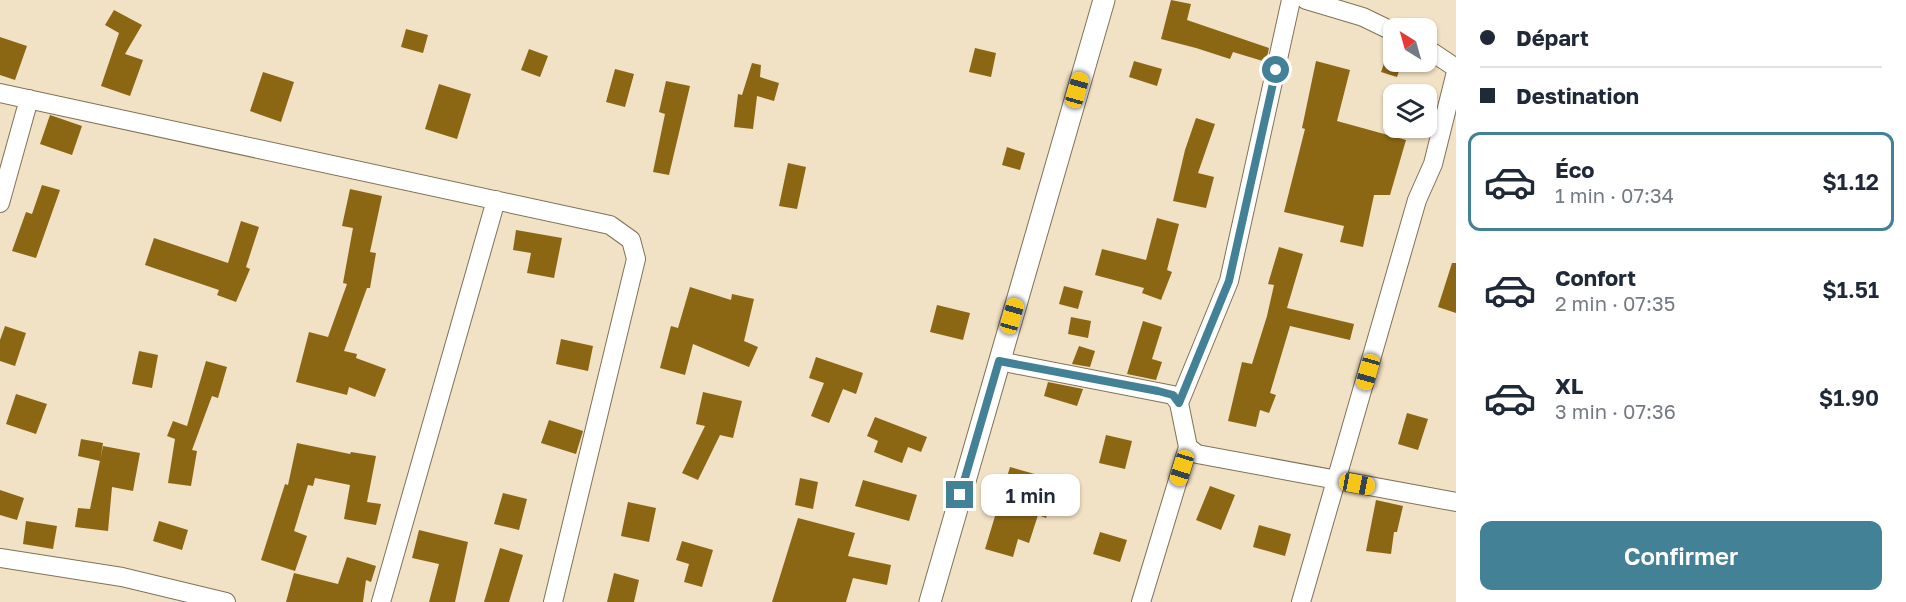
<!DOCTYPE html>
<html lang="fr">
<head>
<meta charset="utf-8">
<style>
  :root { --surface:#fff; --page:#f6f6f7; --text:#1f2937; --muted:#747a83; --line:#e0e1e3; --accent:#438197 }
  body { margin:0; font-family:"Golos Text",sans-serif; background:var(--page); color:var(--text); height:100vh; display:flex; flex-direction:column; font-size:22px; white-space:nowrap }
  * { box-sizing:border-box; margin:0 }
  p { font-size:20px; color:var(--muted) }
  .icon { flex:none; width:33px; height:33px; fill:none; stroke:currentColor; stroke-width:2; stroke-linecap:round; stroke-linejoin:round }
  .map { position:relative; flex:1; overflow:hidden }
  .side { display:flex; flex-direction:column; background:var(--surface); width:450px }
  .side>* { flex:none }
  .banner { display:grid; align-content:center; height:132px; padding:0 24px; background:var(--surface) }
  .needle { width:39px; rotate:323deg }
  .buttons { position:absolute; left:1383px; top:18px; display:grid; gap:12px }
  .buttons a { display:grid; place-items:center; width:54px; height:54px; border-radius:12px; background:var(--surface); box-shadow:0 2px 4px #0004; font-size:30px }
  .end { position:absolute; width:27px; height:27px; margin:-14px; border:8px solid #438197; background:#fff; box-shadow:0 0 0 3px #fff }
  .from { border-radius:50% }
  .bubble { position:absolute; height:42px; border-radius:12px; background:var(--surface); box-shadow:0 2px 4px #0004; font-size:20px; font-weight:600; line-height:42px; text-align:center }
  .car { position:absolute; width:18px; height:36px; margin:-18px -9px; border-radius:8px; box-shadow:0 0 4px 2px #0007; background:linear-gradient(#f5c518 24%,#345 0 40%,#f5c518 0 76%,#345 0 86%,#f5c518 0) }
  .banner b { display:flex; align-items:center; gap:21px; height:57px; font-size:22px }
  .banner b+b { border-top:2px solid var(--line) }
  .banner i { width:15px; height:15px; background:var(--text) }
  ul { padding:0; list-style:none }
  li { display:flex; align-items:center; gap:18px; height:99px; margin:0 12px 9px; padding:0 12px; border:3px solid transparent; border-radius:12px }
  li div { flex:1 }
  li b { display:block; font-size:22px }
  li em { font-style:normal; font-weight:600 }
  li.active { border-color:var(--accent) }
  li>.icon { width:54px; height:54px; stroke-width:1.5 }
  .cta { display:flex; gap:12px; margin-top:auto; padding:12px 24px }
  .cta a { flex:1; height:69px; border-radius:12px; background:var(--accent); color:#fff; font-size:24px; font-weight:600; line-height:69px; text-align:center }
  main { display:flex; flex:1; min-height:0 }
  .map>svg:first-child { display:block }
  .building { fill:#8c6713 }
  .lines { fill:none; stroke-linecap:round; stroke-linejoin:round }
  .minor-casing { stroke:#807258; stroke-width:20 }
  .tertiary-casing { stroke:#807258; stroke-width:23 }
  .minor { stroke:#fff; stroke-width:18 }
  .tertiary { stroke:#fff; stroke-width:21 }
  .route { stroke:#438197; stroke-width:8 }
</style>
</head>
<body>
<main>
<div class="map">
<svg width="1456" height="602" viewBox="0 0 1456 602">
  <rect width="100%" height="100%" fill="#f1e1c5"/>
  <path class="building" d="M1171,0L1191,4L1187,20L1269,48L1266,62L1233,52L1230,59L1196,48L1161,39Z
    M114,10L142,25L125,54L143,60L130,96L101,86L119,33L105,25Z
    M406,29L428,35L423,53L401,47Z
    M0,37L27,46L15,80L0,75Z
    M975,48L996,53L991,77L969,72Z
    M529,49L548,56L540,77L521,70Z
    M1387,55L1394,57V62H1402L1397,77L1381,72Z
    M1134,61L1162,69L1157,86L1129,77Z
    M1316,61L1350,70L1337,121L1406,140L1390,195H1374L1363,247L1340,242L1344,226L1284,212L1305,129L1302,128Z
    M752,63L761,65L760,77L779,83L774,101L757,96L753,129L734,127L738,94L742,95Z
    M615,69L634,74L625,107L606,102Z
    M263,72L294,82L281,122L250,111Z
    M666,81L690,86L669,175L653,172L665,114L659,112Z
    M439,84L471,94L457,139L425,129Z
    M50,115L82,126L72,155L40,144Z
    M1196,118L1215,124L1198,173L1214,177L1206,208L1173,201L1185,150Z
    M1007,147L1025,153L1020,170L1002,165Z
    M788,163L806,167L797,209L779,206Z
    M42,185L60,190L36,258L12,251L26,212L32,214Z
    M350,189L382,196L370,252L376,253L370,288H367L344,351L357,354L356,358L386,369L375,397L349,387L347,395L296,382L309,332L328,337L347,284L343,283L353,228L342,226Z
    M1157,218L1179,224L1167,270L1172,272L1161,300L1142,293L1144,288L1095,275L1102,249L1146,260Z
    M241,221L259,227L246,267L250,269L236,302L217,295L219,290L145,265L154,238L228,263Z
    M516,230L562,238L554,278L527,273L531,253L513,250Z
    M1279,247L1303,254L1287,308L1354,324L1350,340L1290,326L1270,393L1276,395L1269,413L1260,410L1256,427L1228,421L1242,362L1252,364L1267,316L1274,285L1268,284Z
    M1452,263H1456V313L1438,307Z
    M1064,286L1083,291L1078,309L1059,304Z
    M690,287L731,300L732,294L754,299L744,341L758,347L749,367L693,344L685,375L660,368L671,326L678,328Z
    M937,305L970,313L963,340L930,332Z
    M1071,317L1091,321L1088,338L1068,334Z
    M1143,321L1162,327L1152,359L1162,362L1156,380L1127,374Z
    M5,326L26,333L15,366L0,361V340Z
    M561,339L593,346L588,371L556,364Z
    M1079,346L1095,351L1090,367L1072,364Z
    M139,351L158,355L152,388L132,384Z
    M816,357L863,373L856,394L843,389L829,423L811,416L824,383L809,378Z
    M206,361L227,367L218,398L212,396L192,450L197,451L191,486L168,483L175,439L167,436L173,421L187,426Z
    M1048,382L1083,389L1077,406L1044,396Z
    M703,392L742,401L733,438L720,435L698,480L682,473L705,426L696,424Z
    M16,394L47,404L36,434L6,424Z
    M1407,413L1428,419L1418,450L1398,444Z
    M875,417L927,437L921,452L908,447L902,463L874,452L878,441L867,436Z
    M549,420L583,431L576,454L541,443Z
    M1106,435L1132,441L1125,469L1099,463Z
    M81,439L103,443L100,461L78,456Z
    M297,443L350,454L351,452L376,456L367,502L381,504L376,525L344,519L350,485L315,478L313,486L308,485L294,531L307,536L295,571L261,560L285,484L288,485Z
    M103,446L140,453L133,491L112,487L108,531L75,527L78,508L90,509Z
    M1010,467L1056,480L1046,518L1038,515L1029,543L1018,539L1013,557L985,549Z
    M800,478L818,482L813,509L795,505Z
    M863,480L917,495L909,521L855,506Z
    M1210,486L1235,495L1221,530L1196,520Z
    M0,490L24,498L17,520L0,515Z
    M503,493L527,499L519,530L494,524Z
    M1376,500L1403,506L1397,532H1394L1391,554L1366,551Z
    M628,502L656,508L649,542L621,536Z
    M798,518L855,533L848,556L891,565L887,585L853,578L846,602H772Z
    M26,521L57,526L53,549L23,544Z
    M159,521L188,530L182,550L153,541Z
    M1259,525L1291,534L1285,556L1253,547Z
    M419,530L468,542L455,602H429L439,564L412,558Z
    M1100,532L1127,540L1120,562L1093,554Z
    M682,541L713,550L702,587L684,582L689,564L676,560Z
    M500,548L523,555L509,602H484Z
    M347,557L376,566L371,582L366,580L363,602H286L294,573L338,584Z
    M614,573L639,580L634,602H607Z"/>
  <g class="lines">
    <g class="minor-casing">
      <path id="minor" d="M1306,0L1363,17L1394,32
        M1426,48L1456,68
        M0,93L610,225L631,240L636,259L553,602
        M0,203L29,99
        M999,361L1173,395L1179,403L1188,447L1197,454L1456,502
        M1179,403L1229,281L1291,0
        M0,558L122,577L226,602
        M381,602L496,200
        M1141,602L1188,447
        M1301,602L1417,200L1433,164L1456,72"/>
    </g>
    <g class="tertiary-casing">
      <path id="tertiary" d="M930,602L1104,0"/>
    </g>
    <use href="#minor" class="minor"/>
    <use href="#tertiary" class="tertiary"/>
  </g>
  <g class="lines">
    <path class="route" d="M960,495L999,361L1158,391L1173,395L1179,403L1229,281L1276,70"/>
  </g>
</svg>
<div class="buttons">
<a><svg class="needle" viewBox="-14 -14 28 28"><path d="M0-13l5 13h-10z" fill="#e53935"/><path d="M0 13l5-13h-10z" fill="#747a83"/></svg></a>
<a><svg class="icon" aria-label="layers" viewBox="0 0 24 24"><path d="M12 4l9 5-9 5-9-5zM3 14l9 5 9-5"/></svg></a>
</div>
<i class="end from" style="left:1276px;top:70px"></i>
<i class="end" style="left:960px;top:495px"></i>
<div class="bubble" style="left:981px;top:474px;width:99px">1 min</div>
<i class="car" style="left:1077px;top:90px;rotate:16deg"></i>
<i class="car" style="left:1012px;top:316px;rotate:16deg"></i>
<i class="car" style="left:1368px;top:372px;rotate:196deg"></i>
<i class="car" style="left:1182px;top:468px;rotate:197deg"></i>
<i class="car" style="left:1357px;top:484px;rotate:101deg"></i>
</div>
<section class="side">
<div class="banner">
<b><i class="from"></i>Départ</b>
<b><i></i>Destination</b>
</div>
<ul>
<li class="active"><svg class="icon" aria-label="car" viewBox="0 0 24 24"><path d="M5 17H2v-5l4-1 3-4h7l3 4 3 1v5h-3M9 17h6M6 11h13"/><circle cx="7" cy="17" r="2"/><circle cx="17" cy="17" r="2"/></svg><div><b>Éco</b><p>1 min · 07:34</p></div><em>$1.12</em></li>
<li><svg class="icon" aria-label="car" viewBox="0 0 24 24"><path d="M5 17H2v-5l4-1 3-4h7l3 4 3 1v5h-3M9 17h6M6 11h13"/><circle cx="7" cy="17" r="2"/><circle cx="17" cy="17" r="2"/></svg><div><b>Confort</b><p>2 min · 07:35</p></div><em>$1.51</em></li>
<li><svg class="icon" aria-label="car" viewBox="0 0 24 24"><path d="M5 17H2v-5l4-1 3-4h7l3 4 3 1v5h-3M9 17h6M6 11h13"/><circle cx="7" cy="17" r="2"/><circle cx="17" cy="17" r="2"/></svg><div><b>XL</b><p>3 min · 07:36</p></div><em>$1.90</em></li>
</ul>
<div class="cta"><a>Confirmer</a></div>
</section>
</main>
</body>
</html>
